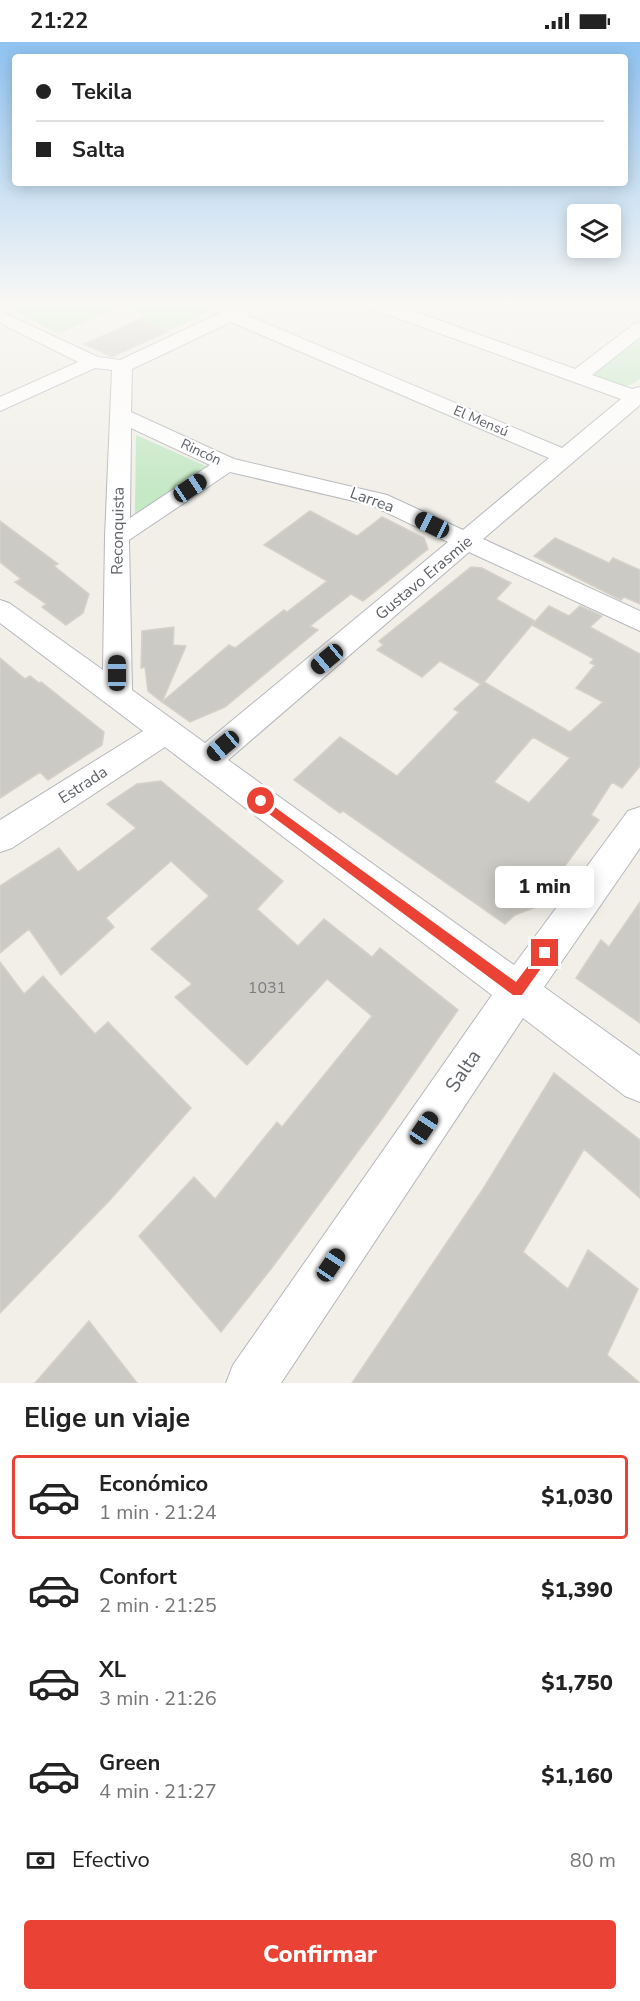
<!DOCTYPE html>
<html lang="es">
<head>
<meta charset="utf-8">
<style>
  :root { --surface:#fff; --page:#f2f2f2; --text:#222; --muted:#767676; --line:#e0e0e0; --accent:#ea4335 }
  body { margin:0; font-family:"Nunito Sans",sans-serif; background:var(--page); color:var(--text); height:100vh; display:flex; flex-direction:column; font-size:22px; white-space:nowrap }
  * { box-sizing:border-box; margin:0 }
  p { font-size:20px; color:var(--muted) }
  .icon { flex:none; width:33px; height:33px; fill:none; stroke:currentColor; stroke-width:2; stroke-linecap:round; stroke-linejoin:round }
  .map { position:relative; height:1341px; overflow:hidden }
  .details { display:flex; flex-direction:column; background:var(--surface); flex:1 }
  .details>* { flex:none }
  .banner { position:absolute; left:12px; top:12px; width:616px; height:132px; border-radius:6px; box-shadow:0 3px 15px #0003; display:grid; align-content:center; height:132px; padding:0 24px; background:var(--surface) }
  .fabs { position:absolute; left:567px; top:162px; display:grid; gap:12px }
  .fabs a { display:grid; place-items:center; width:54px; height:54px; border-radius:6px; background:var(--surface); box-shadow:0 3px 15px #0003; font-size:30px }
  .end { position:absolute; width:27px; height:27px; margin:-14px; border:8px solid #ea4335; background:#fff; box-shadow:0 0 0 3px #fff }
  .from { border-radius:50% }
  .bubble { position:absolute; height:42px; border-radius:6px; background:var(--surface); box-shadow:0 3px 15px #0003; font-size:20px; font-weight:800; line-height:42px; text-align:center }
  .car { position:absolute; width:18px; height:36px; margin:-18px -9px; border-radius:8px; box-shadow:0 0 4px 2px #0007; background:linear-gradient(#222 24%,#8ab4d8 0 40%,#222 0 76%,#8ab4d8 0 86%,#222 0) }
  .banner b { display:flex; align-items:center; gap:21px; height:57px; font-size:22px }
  .banner b+b { border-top:2px solid var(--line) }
  .banner i { width:15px; height:15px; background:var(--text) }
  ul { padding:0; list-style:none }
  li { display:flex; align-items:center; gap:18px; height:84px; margin:0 12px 9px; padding:0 12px; border:3px solid transparent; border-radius:6px }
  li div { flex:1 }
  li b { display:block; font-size:22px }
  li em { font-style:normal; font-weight:800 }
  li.on { border-color:var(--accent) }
  li>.icon { width:54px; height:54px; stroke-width:1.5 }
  h2 { padding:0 24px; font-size:27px; line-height:72px }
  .pay { display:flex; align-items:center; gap:15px; height:66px; padding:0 24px; font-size:22px }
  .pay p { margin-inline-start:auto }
  .button { display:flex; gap:12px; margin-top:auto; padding:12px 24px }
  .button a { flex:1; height:69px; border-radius:6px; background:var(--accent); color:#fff; font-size:24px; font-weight:800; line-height:69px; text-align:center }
  .status { display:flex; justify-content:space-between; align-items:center; height:42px; padding:0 30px; background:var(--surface); direction:ltr }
  .status svg { height:16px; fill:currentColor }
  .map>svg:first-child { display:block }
  .green { fill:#c5e8c5 }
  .building { fill:#cccac5; stroke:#d6d1c6; stroke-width:1.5; fill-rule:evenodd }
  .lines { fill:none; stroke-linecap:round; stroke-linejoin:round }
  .street-casing { stroke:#b5b8bc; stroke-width:2 }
  .street { fill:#fff; fill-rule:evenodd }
  .route { fill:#ea4335 }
  .labels { text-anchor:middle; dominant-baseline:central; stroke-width:4.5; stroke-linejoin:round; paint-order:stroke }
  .far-street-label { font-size:14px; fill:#5f6368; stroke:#fff }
  .street-label { font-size:16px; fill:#5f6368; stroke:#fff }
  .near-number-label { font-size:16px; fill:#7a7d7f }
  .near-street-label { font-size:20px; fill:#5f6368; stroke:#fff }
</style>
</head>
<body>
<div class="status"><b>21:22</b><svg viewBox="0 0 49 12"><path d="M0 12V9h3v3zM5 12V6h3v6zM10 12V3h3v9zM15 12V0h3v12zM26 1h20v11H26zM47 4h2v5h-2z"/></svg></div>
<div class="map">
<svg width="640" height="1341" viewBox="0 0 640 1341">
  <rect width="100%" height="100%" fill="#f1efe8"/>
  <path class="green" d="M229,261L110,315L84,302L146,274L124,264L58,292L0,262Z
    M640,297V337C625,349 614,344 597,337L594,332Z
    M136,393L208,425L135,473Z"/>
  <path class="building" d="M141,277L167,290L112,315L84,302Z
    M310,469L357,494L382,475L424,496L428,507L363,559L351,552L310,584L318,588L225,665L190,680L162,660L229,603L235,606L284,568L287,570L327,539L264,503Z
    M0,479L58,522L54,524L89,552L83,571L66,583L42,565L46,562L15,540L21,537L0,520Z
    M555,496L609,521L613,516L640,528V562L624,555L621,558L534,514Z
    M471,525L482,526L511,541L496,557L535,579L484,640L570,690L603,660L576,646L595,623L590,621L594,617L532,583L549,564L569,574L580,564L602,574L590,585L640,612V724L622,746L612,740L591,773L599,778L547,848L539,864L515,873L505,882L343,769L340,771L294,738L340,695L397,734L459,670L454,667L481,642L440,619L422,635L377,608L383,603L379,599ZM533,695L570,716L529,761L494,740Z
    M174,585L173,603L186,604L162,660L148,649L145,625L141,626L142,589Z
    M0,616L25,637L30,634L39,641L41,640L104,690L102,703L48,738L40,730L0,756Z
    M161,739L283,839L257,867L298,904L324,877L372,915L380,906L458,968L384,1074L274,1223L221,1290L139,1194L194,1135L215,1157L277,1080L282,1085L372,974L327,937L247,1023L175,955L192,942L151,907L209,854L171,819L106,876L114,885L61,933L29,887L0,911V844L59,806L78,830L136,786L107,762L137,742Z
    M640,860V981L576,936L601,898L609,905Z
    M0,920L24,952L43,934L95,992L108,980L191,1066L110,1158L0,1271Z
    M554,1031L640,1098V1156L584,1107L523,1210L568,1247L588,1208L638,1247L607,1313L640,1341H352L483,1147Z
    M89,1279L137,1341H35Z"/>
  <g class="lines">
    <g class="street-casing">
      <path id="street" d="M241,261H257L259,264L246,273L562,406L621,357L367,265L365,261H391L575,327L634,282L640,281V295L592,333L632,347L640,345V363L483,497L640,569V589L469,510L228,718L514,923L628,769L640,765V806L544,945L640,1014V1060L625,1054L523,976L281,1341H226L233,1323L492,953L165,705L12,806L0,810V778L143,689L0,581V558L9,561L103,628L105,495L112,328L95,326L0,369V355L78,320L0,281V269L98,315L120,318ZM231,280L549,416L463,488L387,453L234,417L131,370L132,327ZM131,386L210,423L130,476ZM230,430L371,463L448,500L205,701L132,648L129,498Z"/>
    </g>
    <use href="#street" class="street"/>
  </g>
  <linearGradient id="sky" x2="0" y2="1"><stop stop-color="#8fc3f1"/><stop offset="0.58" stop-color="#f9f8f5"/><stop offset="1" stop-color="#f9f8f5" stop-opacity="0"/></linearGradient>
  <rect width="640" height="449" fill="url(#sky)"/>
  <path class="route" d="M261,755L516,940L541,907H549V915L522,953H513L257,763V756Z"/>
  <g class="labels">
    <g class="far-street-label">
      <text transform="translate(481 379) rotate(23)">El Mensú</text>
      <text transform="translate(201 410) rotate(25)">Rincón</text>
    </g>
    <g class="street-label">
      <text transform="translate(372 458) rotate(20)">Larrea</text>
      <text transform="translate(118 489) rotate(-89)">Reconquista</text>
      <text transform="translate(424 536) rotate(-40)">Gustavo Erasmie</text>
      <text transform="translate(83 743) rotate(-33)">Estrada</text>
    </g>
    <g class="near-number-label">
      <text x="267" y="946">1031</text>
    </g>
    <g class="near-street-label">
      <text transform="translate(463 1029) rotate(-56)">Salta</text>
    </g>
  </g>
</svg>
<div class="fabs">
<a><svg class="icon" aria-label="layers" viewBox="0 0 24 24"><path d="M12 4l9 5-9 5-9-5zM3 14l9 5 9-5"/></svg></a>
</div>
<i class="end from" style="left:261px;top:759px"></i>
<i class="end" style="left:545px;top:911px"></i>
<div class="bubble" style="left:495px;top:824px;width:99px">1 min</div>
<i class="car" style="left:190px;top:446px;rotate:56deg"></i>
<i class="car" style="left:432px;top:483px;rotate:296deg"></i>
<i class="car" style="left:327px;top:617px;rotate:230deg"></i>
<i class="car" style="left:117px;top:631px;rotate:0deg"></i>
<i class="car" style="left:223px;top:704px;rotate:230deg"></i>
<i class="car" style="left:424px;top:1086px;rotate:34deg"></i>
<i class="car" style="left:331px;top:1223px;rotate:34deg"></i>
<div class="banner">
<b><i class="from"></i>Tekila</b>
<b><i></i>Salta</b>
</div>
</div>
<section class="details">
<h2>Elige un viaje</h2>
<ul>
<li class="on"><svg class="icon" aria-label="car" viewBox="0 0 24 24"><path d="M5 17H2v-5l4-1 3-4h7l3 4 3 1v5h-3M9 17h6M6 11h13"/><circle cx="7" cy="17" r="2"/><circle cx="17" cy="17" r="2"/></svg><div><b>Económico</b><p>1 min · 21:24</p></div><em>$1,030</em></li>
<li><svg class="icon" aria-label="car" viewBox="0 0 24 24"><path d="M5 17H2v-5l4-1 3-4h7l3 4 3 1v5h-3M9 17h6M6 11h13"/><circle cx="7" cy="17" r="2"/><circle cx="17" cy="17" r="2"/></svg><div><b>Confort</b><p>2 min · 21:25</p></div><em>$1,390</em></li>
<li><svg class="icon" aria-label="car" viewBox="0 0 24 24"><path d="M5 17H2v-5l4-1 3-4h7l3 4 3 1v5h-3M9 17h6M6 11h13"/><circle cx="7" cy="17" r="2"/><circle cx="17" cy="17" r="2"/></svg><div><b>XL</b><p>3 min · 21:26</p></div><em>$1,750</em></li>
<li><svg class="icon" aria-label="car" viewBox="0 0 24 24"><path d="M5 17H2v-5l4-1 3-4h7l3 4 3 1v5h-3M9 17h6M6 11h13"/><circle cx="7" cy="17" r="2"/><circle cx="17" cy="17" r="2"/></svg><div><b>Green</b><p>4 min · 21:27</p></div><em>$1,160</em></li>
</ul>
<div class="pay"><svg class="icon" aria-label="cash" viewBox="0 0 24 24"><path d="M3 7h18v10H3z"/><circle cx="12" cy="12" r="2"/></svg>Efectivo<p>80 m</p></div>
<div class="button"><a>Confirmar</a></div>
</section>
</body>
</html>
